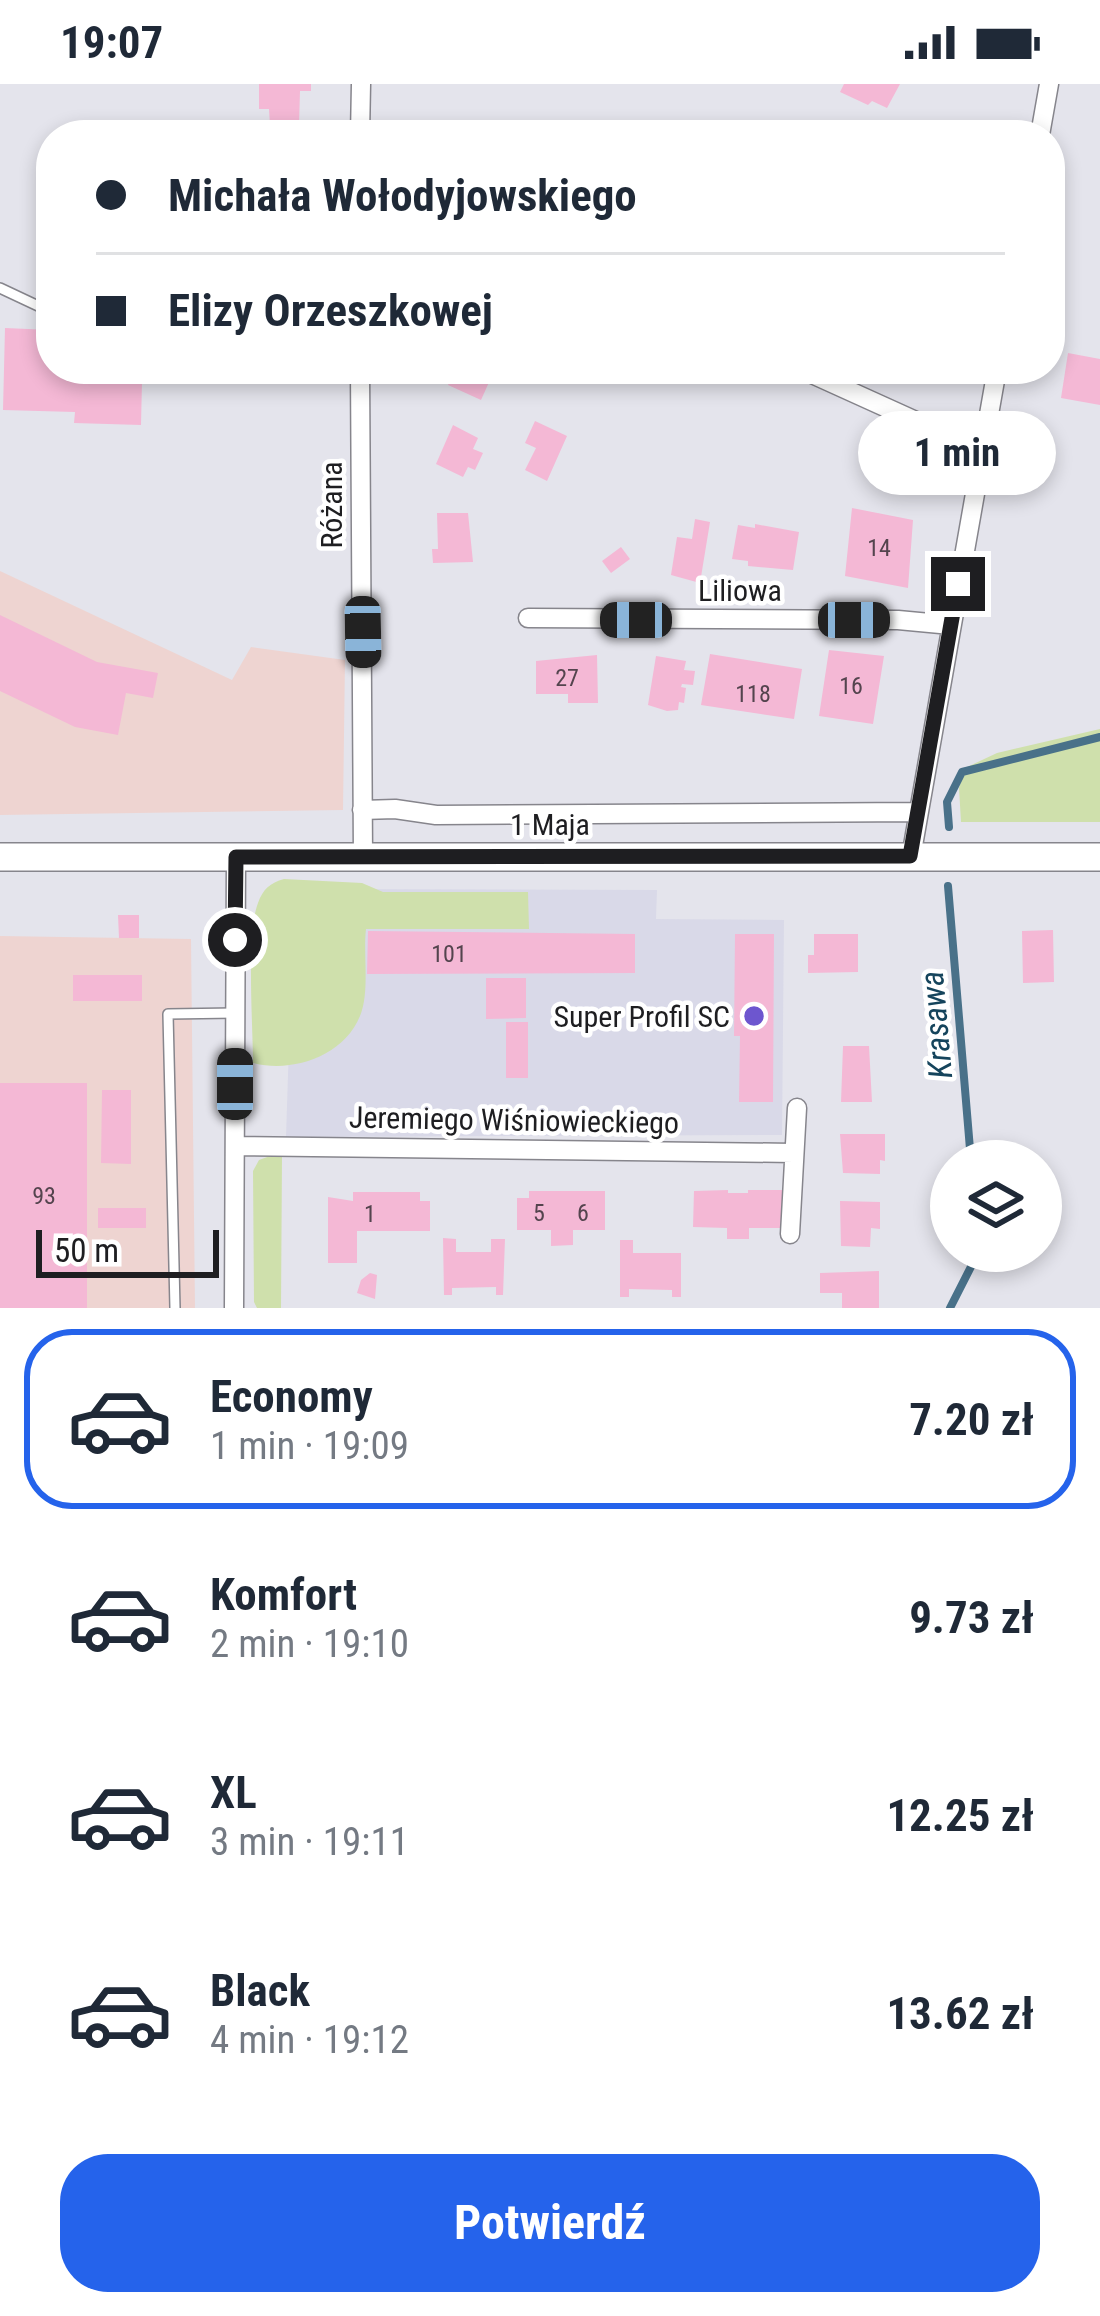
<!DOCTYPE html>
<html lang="pl">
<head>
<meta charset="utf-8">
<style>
  :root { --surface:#fff; --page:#f2f2f3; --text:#1f2937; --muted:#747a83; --line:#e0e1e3; --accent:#2563eb }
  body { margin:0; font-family:"Roboto Condensed",sans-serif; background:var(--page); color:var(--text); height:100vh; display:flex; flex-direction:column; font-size:45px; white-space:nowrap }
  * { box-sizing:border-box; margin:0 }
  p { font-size:39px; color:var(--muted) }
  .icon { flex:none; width:66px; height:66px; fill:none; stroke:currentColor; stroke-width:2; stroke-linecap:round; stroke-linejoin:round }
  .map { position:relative; height:1224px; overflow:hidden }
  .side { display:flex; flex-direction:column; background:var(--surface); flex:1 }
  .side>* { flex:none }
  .guide { position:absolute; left:36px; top:36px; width:1029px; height:264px; border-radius:48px; box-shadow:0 6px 18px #0003; display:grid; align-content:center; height:264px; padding:0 60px; background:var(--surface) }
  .tools { position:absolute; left:930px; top:1056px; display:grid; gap:24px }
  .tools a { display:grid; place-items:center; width:132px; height:132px; border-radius:50%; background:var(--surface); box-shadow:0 6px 18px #0003; font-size:60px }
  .scale { position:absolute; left:36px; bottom:30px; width:183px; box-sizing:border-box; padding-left:12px; border:6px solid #1e1e21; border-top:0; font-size:33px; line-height:42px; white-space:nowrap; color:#1e1e21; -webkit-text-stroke:9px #fff; paint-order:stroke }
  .end { position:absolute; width:54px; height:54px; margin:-27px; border:15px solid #1e1e21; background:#fff; box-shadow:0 0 0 6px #fff }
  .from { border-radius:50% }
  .bubble { position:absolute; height:84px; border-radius:42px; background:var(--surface); box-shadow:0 6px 18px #0003; font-size:39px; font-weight:700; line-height:84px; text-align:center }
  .car { position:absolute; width:36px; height:72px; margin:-36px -18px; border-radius:15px; box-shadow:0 0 9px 3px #0007; background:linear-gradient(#222 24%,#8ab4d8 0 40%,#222 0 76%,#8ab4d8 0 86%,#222 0) }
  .guide b { display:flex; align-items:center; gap:42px; height:114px; font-size:45px }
  .guide b+b { border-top:3px solid var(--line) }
  .guide i { width:30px; height:30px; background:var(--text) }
  ul { padding:21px 0 0; list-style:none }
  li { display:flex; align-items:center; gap:36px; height:180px; margin:0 24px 18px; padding:0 36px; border:6px solid transparent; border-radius:48px }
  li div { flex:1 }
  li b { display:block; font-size:45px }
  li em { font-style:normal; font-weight:700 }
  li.current { border-color:var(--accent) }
  li>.icon { width:108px; height:108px; stroke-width:1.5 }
  .action { display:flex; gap:24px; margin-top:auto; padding:24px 60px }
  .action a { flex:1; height:138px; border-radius:48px; background:var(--accent); color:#fff; font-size:48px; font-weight:700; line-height:138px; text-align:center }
  .status { display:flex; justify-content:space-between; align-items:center; height:84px; padding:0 60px; background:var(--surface); direction:ltr }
  .status svg { height:33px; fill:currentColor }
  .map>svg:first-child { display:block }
  .commercial { fill:#eed4d1 }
  .built { fill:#d9d9e8 }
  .green { fill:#cfe0ac }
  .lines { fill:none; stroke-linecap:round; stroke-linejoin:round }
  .stream { stroke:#497189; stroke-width:8 }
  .building { fill:#f4b8d5 }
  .lane-casing { stroke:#86858c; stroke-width:12 }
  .street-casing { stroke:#86858c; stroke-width:21 }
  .secondary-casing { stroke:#86858c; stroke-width:30 }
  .lane { stroke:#fff; stroke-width:9 }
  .street { stroke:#fff; stroke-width:18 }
  .secondary { stroke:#fff; stroke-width:27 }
  .route { stroke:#1e1e21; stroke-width:15 }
  .poi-dot { fill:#6d56cf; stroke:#fff; stroke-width:4.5 }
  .labels { text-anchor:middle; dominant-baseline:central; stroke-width:9; stroke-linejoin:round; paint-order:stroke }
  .number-label { font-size:24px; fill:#54444e }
  .street-label { font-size:30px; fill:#1e1e21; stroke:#fff }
  .poi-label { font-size:30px; fill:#1e1e21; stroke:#fff; text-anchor:end }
  .water-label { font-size:33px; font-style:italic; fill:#15445c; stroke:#fff }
</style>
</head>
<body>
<div class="status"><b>19:07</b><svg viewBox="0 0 49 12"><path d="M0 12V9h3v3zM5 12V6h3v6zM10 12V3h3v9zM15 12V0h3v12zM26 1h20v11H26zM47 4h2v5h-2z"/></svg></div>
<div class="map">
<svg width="1100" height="1224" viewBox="0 0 1100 1224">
  <rect width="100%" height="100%" fill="#e4e4ec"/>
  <path class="commercial" d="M0,487L232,596L251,563L345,576L343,726L0,731Z
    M0,852L191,855L195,1224H0Z"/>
  <path class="built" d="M294,805L657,806L656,835L784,836L782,1051L286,1053Z"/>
  <path class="green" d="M1100,645V738H961L959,704L965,684L997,669Z
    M284,795L362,799L383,808H528L529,845H366C363,871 370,908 360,932C343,973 292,989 253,979C253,942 246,849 258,819C263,805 270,799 284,795Z
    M270,1072H282L281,1224H257L254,1218L253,1087L259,1076Z"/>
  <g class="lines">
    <path class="stream" d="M949,743L947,718L962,688L1100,653
      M948,802L971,1077
      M950,1224L979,1167"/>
  </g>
  <path class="building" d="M259,0H311V7H300L299,41L277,44L270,41L269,25H259Z
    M844,0H900L887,24L872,17L868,21L840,8Z
    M5,244L51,246V285H70L69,296L142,298L141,341L74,339L75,328L3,326Z
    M1068,269L1100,275V321L1061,314Z
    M445,285H495L481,316L448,301L453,289Z
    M535,337L567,352L547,397L525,386L536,364L525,359Z
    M453,341L478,354L473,365L483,369L475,386L468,383L463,393L436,380Z
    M852,424L913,436L908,504L845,492Z
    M437,429H468L473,478L433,479L432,465H438Z
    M695,435L710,438L700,499L671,491L677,453L692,455Z
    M755,440L799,448L793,486L748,482V477L732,475L738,441L755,444Z
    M621,463L630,475L611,489L602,477Z
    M0,531L97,578L158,589L153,614L126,609L118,651L75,643L0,607Z
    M829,566L884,572L873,640L819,632Z
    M710,570L802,585L794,635L701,621Z
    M597,571L598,619H568V610H536V577Z
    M656,572L686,577L684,586L695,587L693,601L682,600L681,603L686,604L684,619L679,618L678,626L667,627L648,621Z
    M118,831H139V854H119Z
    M1053,846L1054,898L1023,899L1022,847Z
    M368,847L635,850V889L367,890Z
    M735,850H774L773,1018H739L740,952H734Z
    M814,850H858V888L808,889V871H814Z
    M73,891H142V917H73Z
    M486,894H526V934L486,935Z
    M506,938H528V994H506Z
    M843,962H869L872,1018H841Z
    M0,999H87V1224H0Z
    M102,1006H131V1080L101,1079Z
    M840,1050H885V1077L880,1076V1090L843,1089Z
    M728,1106V1109H748V1106H782V1144H749V1155H727V1144L693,1143L694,1107Z
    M529,1107H605V1146H573V1161L551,1162V1146H517V1114H529Z
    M353,1108H420V1117H430V1147H357V1179H328V1113L353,1117Z
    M840,1117L880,1118V1145L871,1144L870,1163L841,1162Z
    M98,1124H146V1144H98Z
    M443,1154L456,1155V1168H491V1155H505L503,1211H496V1203L452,1204V1211H444Z
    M620,1156H633V1169H681V1213H672V1206L629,1205V1213H620Z
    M879,1187V1224H842V1209H820V1189Z
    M370,1189L377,1191L375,1215L357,1209L361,1196Z"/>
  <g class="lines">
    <g class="lane-casing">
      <path id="lane" d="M0,204L51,228
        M175,1224L168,930L235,929"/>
    </g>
    <g class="street-casing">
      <path id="street" d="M360,51L361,0
        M1040,51L1049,0
        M360,285L363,773
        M801,285L982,367
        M528,534L898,536L951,541
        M362,726L395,725L436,731L916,728
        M911,773L997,285
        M235,1062L793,1069
        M790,1150L797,1024
        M234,1224L236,774"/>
    </g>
    <g class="secondary-casing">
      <path id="secondary" d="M0,773H1100"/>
    </g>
    <use href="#lane" class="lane"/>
    <use href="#street" class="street"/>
    <use href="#secondary" class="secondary"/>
  </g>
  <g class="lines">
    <path class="route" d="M235,856L236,773L910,772L958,500"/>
  </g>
  <circle class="poi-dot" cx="754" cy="932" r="12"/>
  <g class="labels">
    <g class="number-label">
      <text x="879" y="464">14</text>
      <text x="567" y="594">27</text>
      <text x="851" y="602">16</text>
      <text x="753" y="610">118</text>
      <text x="449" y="870">101</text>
      <text x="44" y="1112">93</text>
      <text x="539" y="1129">5</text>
      <text x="583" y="1129">6</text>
      <text x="370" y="1130">1</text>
    </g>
    <g class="street-label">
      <text transform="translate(331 421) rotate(-90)">Różana</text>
      <text x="740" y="506">Liliowa</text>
      <text x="550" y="740">1 Maja</text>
      <text transform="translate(514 1036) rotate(1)">Jeremiego Wiśniowieckiego</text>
    </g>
    <g class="poi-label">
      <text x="730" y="932">Super Profil SC</text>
    </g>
    <g class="water-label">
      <text transform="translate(936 941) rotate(-95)">Krasawa</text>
    </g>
  </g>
</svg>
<div class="tools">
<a><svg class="icon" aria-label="layers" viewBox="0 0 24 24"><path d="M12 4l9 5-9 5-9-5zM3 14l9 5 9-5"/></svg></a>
</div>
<div class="scale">50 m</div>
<i class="end from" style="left:235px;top:856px"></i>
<i class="end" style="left:958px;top:500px"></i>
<div class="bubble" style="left:858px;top:327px;width:198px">1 min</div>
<i class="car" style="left:636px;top:536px;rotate:270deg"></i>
<i class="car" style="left:854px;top:536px;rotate:90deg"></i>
<i class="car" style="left:363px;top:548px;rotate:179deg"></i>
<i class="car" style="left:235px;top:1000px;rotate:0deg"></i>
<div class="guide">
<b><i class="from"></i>Michała Wołodyjowskiego</b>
<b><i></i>Elizy Orzeszkowej</b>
</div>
</div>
<section class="side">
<ul>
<li class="current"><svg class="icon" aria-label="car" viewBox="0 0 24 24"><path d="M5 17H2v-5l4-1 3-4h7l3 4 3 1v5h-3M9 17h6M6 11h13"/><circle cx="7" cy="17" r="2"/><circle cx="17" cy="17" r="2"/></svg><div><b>Economy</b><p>1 min · 19:09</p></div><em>7.20 zł</em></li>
<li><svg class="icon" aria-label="car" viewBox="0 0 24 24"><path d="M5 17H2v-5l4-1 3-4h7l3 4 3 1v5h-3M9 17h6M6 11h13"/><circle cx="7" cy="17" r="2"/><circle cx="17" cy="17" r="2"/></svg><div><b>Komfort</b><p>2 min · 19:10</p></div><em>9.73 zł</em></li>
<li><svg class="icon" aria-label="car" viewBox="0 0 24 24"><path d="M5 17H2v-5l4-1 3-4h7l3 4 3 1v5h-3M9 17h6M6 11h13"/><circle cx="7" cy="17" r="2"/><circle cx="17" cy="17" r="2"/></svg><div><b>XL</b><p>3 min · 19:11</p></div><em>12.25 zł</em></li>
<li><svg class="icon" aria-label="car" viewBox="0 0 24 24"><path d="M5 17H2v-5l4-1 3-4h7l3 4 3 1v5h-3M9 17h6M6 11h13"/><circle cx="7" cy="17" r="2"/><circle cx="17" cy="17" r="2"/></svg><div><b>Black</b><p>4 min · 19:12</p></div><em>13.62 zł</em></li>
</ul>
<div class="action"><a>Potwierdź</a></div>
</section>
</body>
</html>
